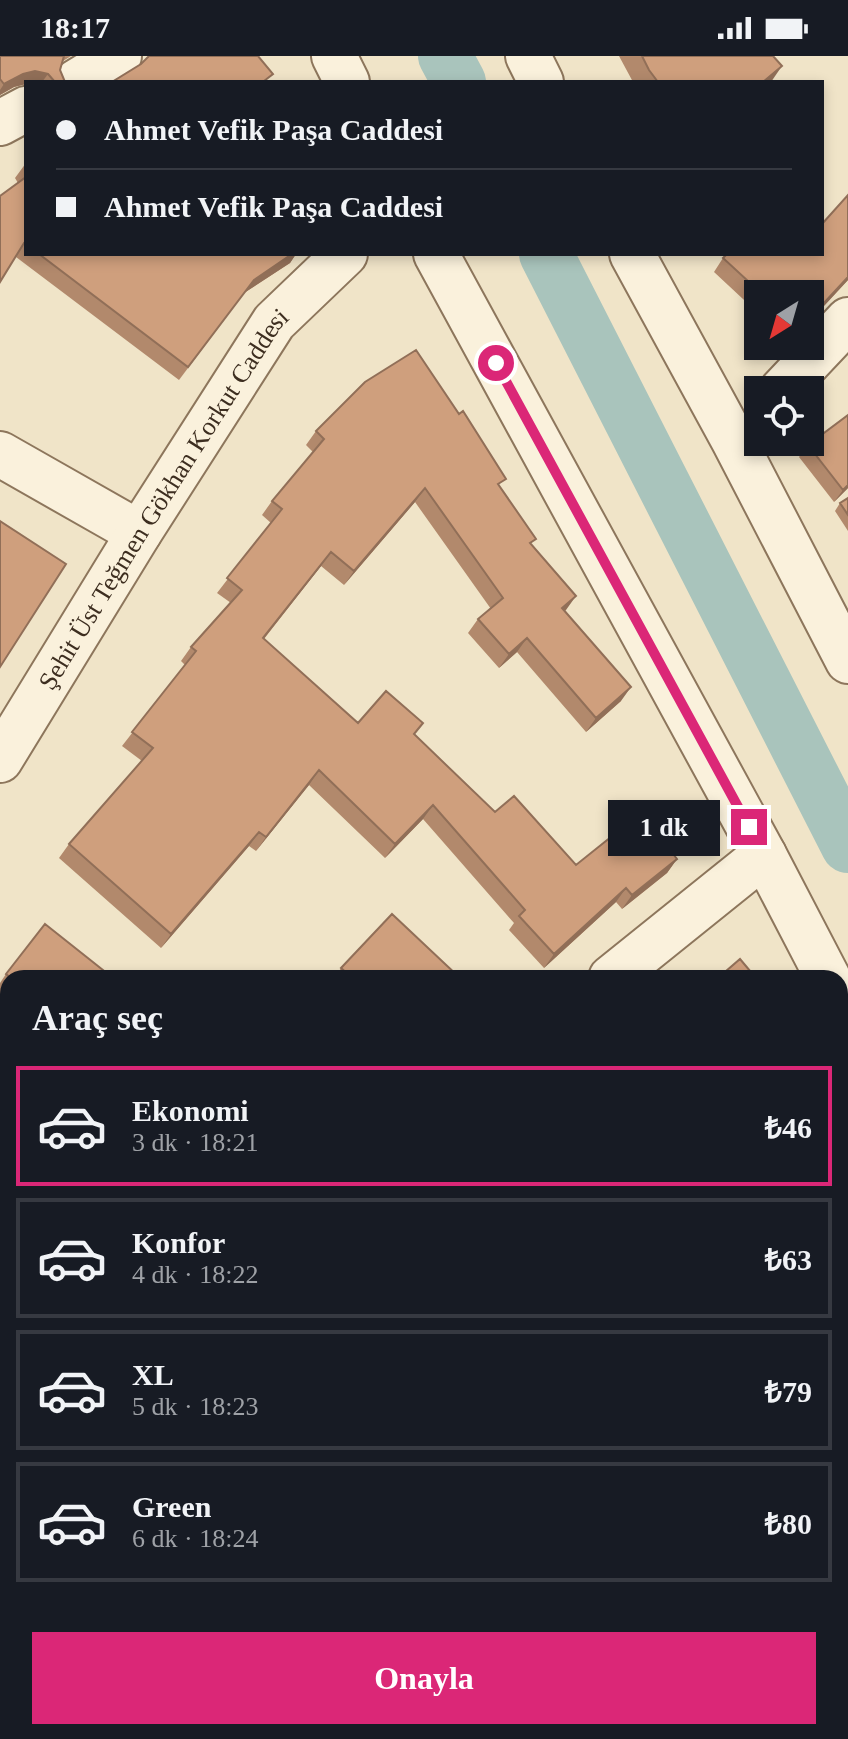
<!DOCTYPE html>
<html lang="tr">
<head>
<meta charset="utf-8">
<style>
  :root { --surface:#171b24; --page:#20242c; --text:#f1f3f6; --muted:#9ea1a6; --line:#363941; --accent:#db2777 }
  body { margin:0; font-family:Georgia,serif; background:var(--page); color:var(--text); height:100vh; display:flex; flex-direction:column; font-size:30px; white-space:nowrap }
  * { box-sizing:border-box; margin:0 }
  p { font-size:26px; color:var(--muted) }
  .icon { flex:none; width:44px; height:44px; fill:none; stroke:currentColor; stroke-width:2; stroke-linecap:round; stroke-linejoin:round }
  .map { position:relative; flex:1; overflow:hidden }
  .panel { position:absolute; left:0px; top:914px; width:848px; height:770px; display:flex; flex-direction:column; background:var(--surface); border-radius:24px 24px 0 0; box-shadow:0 4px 12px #0003 }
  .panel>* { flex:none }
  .banner { position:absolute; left:24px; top:24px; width:800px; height:176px; border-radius:0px; box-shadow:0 4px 12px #0003; display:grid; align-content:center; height:176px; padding:0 32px; background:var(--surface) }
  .needle { width:52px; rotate:217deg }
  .fabs { position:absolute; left:744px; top:224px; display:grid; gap:16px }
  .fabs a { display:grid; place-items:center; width:80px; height:80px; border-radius:0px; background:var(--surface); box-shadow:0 4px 12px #0003; font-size:40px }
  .end { position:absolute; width:36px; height:36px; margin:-18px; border:10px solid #db2777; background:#fff; box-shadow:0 0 0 4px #fff }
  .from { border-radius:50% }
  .bubble { position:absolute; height:56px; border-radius:0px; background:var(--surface); box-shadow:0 4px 12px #0003; font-size:26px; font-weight:700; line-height:56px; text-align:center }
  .banner b { display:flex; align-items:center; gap:28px; height:76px; font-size:30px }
  .banner b+b { border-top:2px solid var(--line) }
  .banner i { width:20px; height:20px; background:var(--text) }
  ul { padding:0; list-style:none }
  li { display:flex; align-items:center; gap:24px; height:120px; margin:0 16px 12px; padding:0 16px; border:4px solid var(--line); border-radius:0px }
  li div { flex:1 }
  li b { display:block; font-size:30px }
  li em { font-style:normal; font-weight:700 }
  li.on { border-color:var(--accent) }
  li>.icon { width:72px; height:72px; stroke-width:1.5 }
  h2 { padding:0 32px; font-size:36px; line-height:96px }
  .cta { display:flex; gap:16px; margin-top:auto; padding:16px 32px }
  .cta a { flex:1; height:92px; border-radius:0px; background:var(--accent); color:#fff; font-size:32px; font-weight:700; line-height:92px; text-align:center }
  .status { display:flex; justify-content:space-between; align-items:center; height:56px; padding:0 40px; background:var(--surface); direction:ltr }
  .status svg { height:22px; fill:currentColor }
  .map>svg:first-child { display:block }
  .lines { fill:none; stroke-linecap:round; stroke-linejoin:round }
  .canal { stroke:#a9c4bc; stroke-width:54 }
  .minor-casing { stroke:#8d765c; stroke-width:48 }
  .minor { stroke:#faf1dc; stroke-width:44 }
  .wall { fill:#b2896c }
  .shaded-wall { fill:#916f58 }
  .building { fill:#cf9f7d; stroke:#916f58; stroke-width:2 }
  .route { stroke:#db2777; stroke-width:10 }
  .labels { text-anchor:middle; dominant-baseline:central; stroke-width:6; stroke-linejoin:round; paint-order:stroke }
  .street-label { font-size:26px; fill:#3d2e20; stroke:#f7eed8 }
</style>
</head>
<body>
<div class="status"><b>18:17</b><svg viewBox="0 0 49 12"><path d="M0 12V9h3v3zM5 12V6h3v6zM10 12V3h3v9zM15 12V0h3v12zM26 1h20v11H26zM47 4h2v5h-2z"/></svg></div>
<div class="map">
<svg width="848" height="1683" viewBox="0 0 848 1683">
  <rect width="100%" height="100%" fill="#f0e4c8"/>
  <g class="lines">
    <path class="canal" d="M445,0L459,26
      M546,198L848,790"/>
    <g class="minor-casing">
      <g id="minor">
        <path d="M334,0L347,26"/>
        <path d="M528,0L541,26"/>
        <path d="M76,26L119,0"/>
        <path d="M0,67L26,53"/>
        <path d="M436,198L764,799L828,922"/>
        <path d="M632,198L734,385L848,605"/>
        <path d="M782,334L848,264"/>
        <path d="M0,398L139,477"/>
        <path id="s1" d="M0,704L139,477L274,266L345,198"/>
        <path d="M611,922L764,799"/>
        <path d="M840,945L848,961"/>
        <path d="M840,1287L848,1280"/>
        <path d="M0,1456L8,1447"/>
        <path d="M0,1601L8,1610"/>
        <path d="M66,1676L73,1683"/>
        <path d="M386,1683L394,1676"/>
      </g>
    </g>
    <use href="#minor" class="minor"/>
  </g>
  <path class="wall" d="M0,0H71L63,5L60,14L65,26H26V28L14,31L0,39Z
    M619,0H773L771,26H633Z
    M26,107V198H296L290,207L244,237L179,324L16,201L18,127L15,122Z
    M723,202L848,224L810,265V238H758V257L714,216Z
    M848,359V432L834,446L799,401L808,389Z
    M316,375L500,431L565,555L621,645L586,676L517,596L499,612L468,577L478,563L491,553L415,446L344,529L321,510L264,583L358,667L415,679L495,756L576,809L677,803L667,817L622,853L616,846L544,912L509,874L514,867L423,763L385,802L309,729L256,795L249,790L161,892L59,802L69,788L142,705L122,690L185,609L181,605L191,591L231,547L217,537L271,467L262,459L272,445L313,396L306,389Z
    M848,442V475L835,455L840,447Z
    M341,912L460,922H335Z
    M6,918L113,922H8V946L0,939V927Z
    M114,1676H351L344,1683H109Z
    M670,1676H717L711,1683H677Z
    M775,1676H840L848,1683H783Z"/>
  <path class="shaded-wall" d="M782,10L771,26H763Z
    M35,15L48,18L42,26H26V28L14,31L0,39V34L4,28L23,18Z
    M292,198H296L290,207L244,237L179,324L254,224Z
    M848,221V224L810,265V262Z
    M848,429V432L834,446L843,434Z
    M425,432L415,446L344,529L354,515Z
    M331,496L321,510L253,596L263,582Z
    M576,540L566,554L552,566L562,552Z
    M527,582L517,596L499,612L509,598Z
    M631,631L621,645L586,676L596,662Z
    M319,714L309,729L256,795L266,781Z
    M433,749L423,763L385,802L395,788Z
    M259,776L249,790L161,892L171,878Z
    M677,803L667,817L622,853L632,839Z
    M626,832L616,846L544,912L554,898Z
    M8,1105V1110L0,1118V1114Z
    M848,1240V1244L840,1252V1247Z
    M8,1371V1375L0,1384V1380Z
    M345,1676H351L344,1683H337Z
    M713,1676H717L711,1683H706Z"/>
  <path class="building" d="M0,0H64L60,14L65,26H55L48,18L35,15L23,18L4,28L0,23Z
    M149,0H258L273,18L264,25L265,26H112L141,8Z
    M642,0H773L782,10L763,26H658L649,14Z
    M26,121V188L24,187L0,226V140Z
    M848,139V221L810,262V238H762L723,202L727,198H822V168Z
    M39,198H292L254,224L188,311Z
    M416,294L459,358L463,355L506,423L498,428L536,483L530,487L576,540L562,552L631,631L596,662L527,582L509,598L478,563L503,542L425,432L354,515L331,496L263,582L358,667L386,635L423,667L414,678L495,756L514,740L576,809L641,757L677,803L632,839L626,832L554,898L519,860L525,854L433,749L395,788L319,714L266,781L259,776L171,878L69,788L153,692L132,676L196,595L191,591L242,534L227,522L282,453L272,445L324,383L316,375L365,326Z
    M848,359V429L843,434L808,389Z
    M848,442V459L840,447Z
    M0,465L66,508L0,611Z
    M392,858L460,922H347L349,919L341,912Z
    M45,868L113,922H11L6,918Z
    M740,903L756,922H718Z
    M8,968V1105L0,1114V976Z
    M840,1091L848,1099V1240L840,1247Z
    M0,1172L8,1180V1371L0,1380Z
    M848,1404V1683H812L804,1676H840V1412Z
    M122,1676H345L337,1683H128Z
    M528,1676H569L577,1683H522Z
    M698,1676H713L706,1683Z"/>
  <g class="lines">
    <path class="route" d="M496,307L749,771"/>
  </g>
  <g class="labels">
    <g class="street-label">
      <text stroke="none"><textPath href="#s1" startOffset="308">Şehit Üst Teğmen Gökhan Korkut Caddesi</textPath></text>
    </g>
  </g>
</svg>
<div class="fabs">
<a><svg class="needle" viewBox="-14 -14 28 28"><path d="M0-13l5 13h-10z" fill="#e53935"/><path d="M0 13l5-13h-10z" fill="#9ea1a6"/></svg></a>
<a><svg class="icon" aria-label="locate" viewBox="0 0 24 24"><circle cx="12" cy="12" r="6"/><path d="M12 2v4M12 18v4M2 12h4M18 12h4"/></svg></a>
</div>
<i class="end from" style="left:496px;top:307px"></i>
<i class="end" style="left:749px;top:771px"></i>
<div class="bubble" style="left:608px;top:744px;width:112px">1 dk</div>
<div class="banner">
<b><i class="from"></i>Ahmet Vefik Paşa Caddesi</b>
<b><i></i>Ahmet Vefik Paşa Caddesi</b>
</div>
<section class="panel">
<h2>Araç seç</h2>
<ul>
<li class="on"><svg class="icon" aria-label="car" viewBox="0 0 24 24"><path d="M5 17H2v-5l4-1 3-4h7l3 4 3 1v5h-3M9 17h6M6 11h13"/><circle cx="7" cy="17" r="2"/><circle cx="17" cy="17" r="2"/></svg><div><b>Ekonomi</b><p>3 dk · 18:21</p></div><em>₺46</em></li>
<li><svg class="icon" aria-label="car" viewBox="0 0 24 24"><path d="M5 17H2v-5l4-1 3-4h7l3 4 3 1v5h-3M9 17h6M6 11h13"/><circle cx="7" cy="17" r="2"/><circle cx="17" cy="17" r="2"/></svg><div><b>Konfor</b><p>4 dk · 18:22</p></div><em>₺63</em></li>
<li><svg class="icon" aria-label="car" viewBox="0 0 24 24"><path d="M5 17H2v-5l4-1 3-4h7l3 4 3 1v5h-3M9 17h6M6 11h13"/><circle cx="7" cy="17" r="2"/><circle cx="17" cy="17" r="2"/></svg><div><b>XL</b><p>5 dk · 18:23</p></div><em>₺79</em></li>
<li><svg class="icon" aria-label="car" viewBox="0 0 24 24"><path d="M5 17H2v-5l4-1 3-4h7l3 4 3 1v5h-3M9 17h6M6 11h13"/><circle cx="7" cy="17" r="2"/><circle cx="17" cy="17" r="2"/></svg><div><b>Green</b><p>6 dk · 18:24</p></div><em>₺80</em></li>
</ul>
<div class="cta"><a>Onayla</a></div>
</section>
</div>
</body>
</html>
